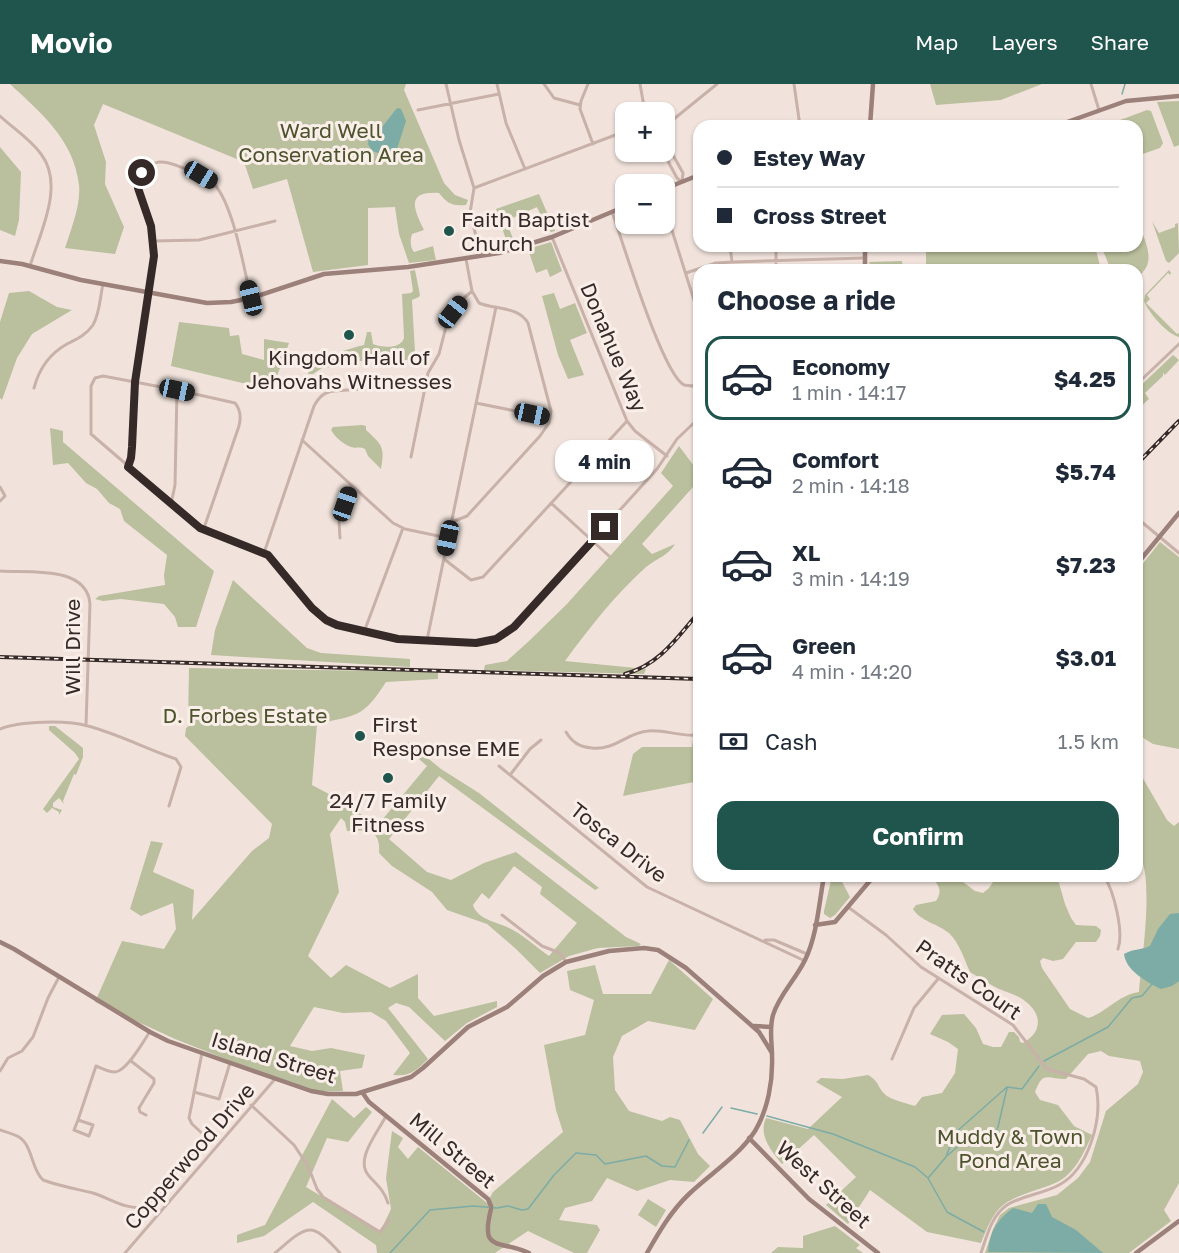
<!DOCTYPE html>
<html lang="en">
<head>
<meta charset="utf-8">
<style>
  :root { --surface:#fff; --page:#f2f2f3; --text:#1f2937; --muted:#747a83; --line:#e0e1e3; --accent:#20554e }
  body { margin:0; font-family:"Golos Text",sans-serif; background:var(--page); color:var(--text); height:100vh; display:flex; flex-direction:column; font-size:22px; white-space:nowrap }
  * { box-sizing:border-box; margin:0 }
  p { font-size:20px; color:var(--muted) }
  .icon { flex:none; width:33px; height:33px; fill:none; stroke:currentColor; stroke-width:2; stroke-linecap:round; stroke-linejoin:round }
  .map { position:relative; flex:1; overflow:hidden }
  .drawer { position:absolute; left:693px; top:180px; width:450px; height:618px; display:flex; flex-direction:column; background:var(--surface); border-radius:18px; box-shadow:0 2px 4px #0004 }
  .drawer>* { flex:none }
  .hud { position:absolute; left:693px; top:36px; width:450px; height:132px; border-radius:18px; box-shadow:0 2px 4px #0004; display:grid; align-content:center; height:132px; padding:0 24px; background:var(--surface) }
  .tools { position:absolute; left:615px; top:18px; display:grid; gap:12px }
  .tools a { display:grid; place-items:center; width:60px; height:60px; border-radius:12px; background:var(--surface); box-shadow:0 2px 4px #0004; font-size:30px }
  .end { position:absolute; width:27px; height:27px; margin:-14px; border:8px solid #362a28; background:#fff; box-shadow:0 0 0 3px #fff }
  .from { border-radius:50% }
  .bubble { position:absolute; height:42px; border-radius:18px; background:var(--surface); box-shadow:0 2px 4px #0004; font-size:20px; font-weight:700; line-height:42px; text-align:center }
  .car { position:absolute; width:18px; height:36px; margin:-18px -9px; border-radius:8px; box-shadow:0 0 4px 2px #0007; background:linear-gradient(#222 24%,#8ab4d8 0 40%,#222 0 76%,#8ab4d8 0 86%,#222 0) }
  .hud b { display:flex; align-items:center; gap:21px; height:57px; font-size:22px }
  .hud b+b { border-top:2px solid var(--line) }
  .hud i { width:15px; height:15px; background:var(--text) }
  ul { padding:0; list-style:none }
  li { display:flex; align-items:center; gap:18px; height:84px; margin:0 12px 9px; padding:0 12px; border:3px solid transparent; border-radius:18px }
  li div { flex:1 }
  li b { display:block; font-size:22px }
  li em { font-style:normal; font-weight:700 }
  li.active { border-color:var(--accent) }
  li>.icon { width:54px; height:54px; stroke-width:1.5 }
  h2 { padding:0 24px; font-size:27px; line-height:72px }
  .pay { display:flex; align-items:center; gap:15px; height:66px; padding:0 24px; font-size:22px }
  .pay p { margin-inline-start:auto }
  .cta { display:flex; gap:12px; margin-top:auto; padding:12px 24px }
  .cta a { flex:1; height:69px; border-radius:18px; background:var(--accent); color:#fff; font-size:24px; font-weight:700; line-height:69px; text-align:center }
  header { display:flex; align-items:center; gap:36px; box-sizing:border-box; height:84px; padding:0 30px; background:var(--accent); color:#fff }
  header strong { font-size:28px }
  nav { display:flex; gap:33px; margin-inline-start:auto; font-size:21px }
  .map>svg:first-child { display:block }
  .green { fill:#babf9d; fill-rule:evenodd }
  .water { fill:#7caca5 }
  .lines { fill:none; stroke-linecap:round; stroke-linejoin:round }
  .stream { stroke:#7caca5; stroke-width:1.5 }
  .street { stroke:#c8b1a9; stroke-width:3 }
  .secondary { stroke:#9c807a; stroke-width:4.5 }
  .rail-casing { stroke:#362a28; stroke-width:4 }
  .rail { stroke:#f9eee8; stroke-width:1.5; stroke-dasharray:4.5; stroke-linecap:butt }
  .route { stroke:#362a28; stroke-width:8 }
  .poi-dot { fill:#20554e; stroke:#f9eee8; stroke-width:2 }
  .labels { text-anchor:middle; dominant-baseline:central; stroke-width:6; stroke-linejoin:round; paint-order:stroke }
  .park-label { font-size:21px; fill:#4c532d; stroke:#f9eee8 }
  .poi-label { font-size:21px; fill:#362a28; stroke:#f9eee8; text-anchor:start }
  .street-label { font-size:21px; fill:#362a28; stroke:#f9eee8 }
</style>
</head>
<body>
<header>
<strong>Movio</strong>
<nav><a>Map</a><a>Layers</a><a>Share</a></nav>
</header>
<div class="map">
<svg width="1179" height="1169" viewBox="0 0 1179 1169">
  <rect width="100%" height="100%" fill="#f1e3dc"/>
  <path class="green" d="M10,0H406L404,6L444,99L455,111L468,116L466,121C452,122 448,120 439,109C406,107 413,124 424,146L412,150C410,156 410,163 414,168L433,162L436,176L409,179L399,150L395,123L368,124V181L313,188L287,95L253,105L244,78L103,20L94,41L106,78L105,100L124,143L115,170L65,164C71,145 81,121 79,101C74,56 41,29 10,0Z
    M930,0H1042L1001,16L936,21Z
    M1179,17V61L1174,63L1157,18Z
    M1147,26L1151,27L1163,59L1160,64L1137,72V42H1104Z
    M0,63L21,88L19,136L15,152L0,146Z
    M539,110L555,147L551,148L546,143L537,123L506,137L514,157L513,161L508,162L496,125Z
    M1137,136C1144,155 1159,179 1137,193V186H1111L1101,162H1137Z
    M1152,137L1159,149L1175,143V140L1178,139L1179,169L1169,179L1166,177Z
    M551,158L562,187L550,193L547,185L536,189L528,165Z
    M918,162H1095L1101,186H926V167H918Z
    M902,177L903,186H873L869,178Z
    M415,186L420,211L419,213L412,216L415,268L413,275L400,277H352L340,282L322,284L313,290H308L314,269C333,273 346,265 364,261L367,248H371L373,260C383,264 401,265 404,254L402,210L411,209L413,207L410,187Z
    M1169,186L1171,189L1170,191L1168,189L1147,211L1150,215L1146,219L1177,250L1179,249V253C1167,250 1148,228 1144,217L1145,211Z
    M29,207L57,223L72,226L32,250L17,274L2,316L0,314V238L9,209Z
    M554,209L560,225L575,219L587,249L570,256L584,291L568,295L558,271L542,212Z
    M179,238L229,244L230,252L239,251L242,270L264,276V255L289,259L272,306L171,282Z
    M1173,271L1179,276L1165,291L1163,289V292L1145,309L1149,315L1137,326V305Z
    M362,341L366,342V346C382,361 385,362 381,385L368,372L365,365C359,362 357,365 351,363C343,360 335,353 331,346L333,343Z
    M50,344L63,347V358L214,487L196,543H178L175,533L164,520L121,515L103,517L95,515L99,512L165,501L164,491L167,471L124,437L120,425L109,419L97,405L86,399L68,379L53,381Z
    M679,362L694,382L699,378V409L693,403L642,460L652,470L675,460C669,471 656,475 646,483C615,511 590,543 565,577L646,585L644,590L484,586L485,581L507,577L529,557L566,521L673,402L661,389Z
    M1160,458L1179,473V665L1153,660L1137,650V487Z
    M233,496L307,564L321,569L410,575V583L211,571L215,546Z
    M189,584L438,588V595L386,598C363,634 357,631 317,640L312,701L344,718L377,742L427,682L405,663L408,658L441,685L479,709L599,804L595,806L439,692L389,755L427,788L451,796L484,779L516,768L626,853L641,860L639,862L598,864L569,872L540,889L516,865L487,840L447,826L432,808L392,782L379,769C381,744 366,746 347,747L345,738L341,734L330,750L339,808L308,872L331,894L346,881L390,904L418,890V914L434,932L497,917V923L467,939L445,957L409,923L396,919L388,924L428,975C417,986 410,993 393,991L410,969L386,937L371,928L343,929L314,923L290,962L312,967L331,964L365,971L362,984L340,987L343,1007L309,1008L175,955L95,918L122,857L164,865L176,845L173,819L141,832L130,825L151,757L163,759L153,788L194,806L192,836L252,767L269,754L272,740L185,652L186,644L190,641L188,639ZM514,782L542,803L540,810L577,839L549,872C537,864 526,853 513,846C500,838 478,837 473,821L482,809L489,815Z
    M49,642H55L83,664V673L76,691L74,690L63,717L64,720L59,714L53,719V723L62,726L59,731V728L52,724L47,729L43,725L79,675L75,669L49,646Z
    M693,656H699V697L623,712L633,670L642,663H692Z
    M1137,684L1167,736L1174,742L1179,738V1099L1164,1126L1171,1137L1129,1169H985L993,1145L1000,1131L1009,1124L1057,1111L1078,1094L1090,1078L1106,1027L1138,1000L1143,988L1140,977L1109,972L1101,967L1088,970L1066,995C1047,995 1043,986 1035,1008L1040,1016L1058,1021L1074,1042L1092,1051C1085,1066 1078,1083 1064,1094C1057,1099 1048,1102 1039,1105C1001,1118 996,1121 981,1159L927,1148L870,1106L848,1140L826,1121L856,1093L814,1051L782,1080C771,1067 758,1051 766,1034L808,1045L842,1013L816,998L821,994L843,995L868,991C880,998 877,1004 887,1012C895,1017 906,1019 915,1022L922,1013L942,1009L955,989L958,965L948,958L930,950L942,931L964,930L976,944L983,960L993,963H1001L1009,948H1014L1019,953L1020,958L1023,959C1042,948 1043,931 1025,917C1017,910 1004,908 995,903C986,898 978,893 970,888C964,875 960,860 949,849C938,840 920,837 913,825L916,821L936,817C943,806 939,801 930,792H955L975,807L983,809L989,804L997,792H1057L1065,820L1071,834L1076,841L1096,842L1101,846L1100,852L1096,858H1076L1063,875L1053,877L1043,874L1040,877L1042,884L1070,925L1088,934C1106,929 1118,911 1139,908C1141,880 1156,787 1137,768Z
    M832,792H839L850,813L835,831L830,834L824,830V827Z
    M669,876L713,915L695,946L648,937L622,952L613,973L615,1006L629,1027L662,1037L670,1033L680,1036L698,1070L710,1082L694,1098L670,1096L637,1107L607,1094L592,1117L565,1124L559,1136L597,1141L600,1146L587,1169H574L528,1147L495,1169H377L376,1161L313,1118L264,1152L237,1159V1151L265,1141L332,1015L354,1034L366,1023L372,1028L348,1058L327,1054L306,1103L380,1148L391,1125L386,1094L392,1047L403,1054L398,1063L408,1075L418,1063L487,1119L493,1108L563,1048L556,1026L544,961L585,951L594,916L570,906L567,887L595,881L603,910H651Z
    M648,1115L666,1126L656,1143L638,1131Z
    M835,1142L860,1161L856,1164L863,1169H771L778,1163L803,1164V1152Z"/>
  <path class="water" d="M397,24L401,25L406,37L397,65L385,71L372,67L368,60L369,51L382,43Z
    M1179,829V897L1172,902L1161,905C1147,898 1126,887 1124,870C1132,865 1141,866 1150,862L1158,845L1170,830Z
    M1038,1120H1046L1052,1133L1076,1146L1103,1169L988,1168C990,1147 997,1136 1013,1124L1032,1129Z"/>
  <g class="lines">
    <path class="stream" d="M1122,10L1125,0
      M1044,977L1108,943L1132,914L1142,912L1152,900
      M731,1024L757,1030
      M767,1032L833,1050L915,1083L928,1094L947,1128L984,1148
      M703,1049L722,1023
      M948,1071L963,1058L972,1057L981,1053L992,1057L998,1043L1007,1004
      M929,1093L946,1073L955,1049L1007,1003L1022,1005L1039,982
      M390,1169L430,1126L473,1122L497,1124L508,1122L522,1126L528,1125L554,1091L576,1069L596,1071L605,1080L646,1072L662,1082L675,1083L689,1056"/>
    <path class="street" d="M446,0L459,56L474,104L470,129L481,171
      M497,0L506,39L525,85
      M544,0L554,14L580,21
      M588,0L581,17L580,25L593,60
      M640,0L645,28
      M794,0L800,42
      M1091,0L1099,26
      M418,26L499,10
      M0,32C14,45 30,55 41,70C65,101 40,149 30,182
      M664,43L717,0
      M664,55L683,89L682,98
      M663,68L677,94L682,98
      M474,104L626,47
      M664,121L699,232
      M612,128C623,158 662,289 684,301L692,302L699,299
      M552,153L627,337L635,347L667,372
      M154,157L199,156L275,137
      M730,162L732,178
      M776,162V186
      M686,189L716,179L732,178L865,174
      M1137,300L1179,260
      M34,304C39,285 49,270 67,260C77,255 86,251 93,241C100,229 100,213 103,200
      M177,306L103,292L95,294L91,302V350L198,442L268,471L312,523L329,538L340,542L397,555L476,559C491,558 502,553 514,543L657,385L677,355L699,334
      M476,319L550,334
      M302,356L393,439L405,445L448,454
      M411,373L428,289L439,270L448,235L464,214L472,207
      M128,383L131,374L132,363L135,298L154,172L151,142L138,104C138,92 146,80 159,78C168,77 178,82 186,85C194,89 203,92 211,97C233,115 244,186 251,214
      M0,403L5,412L0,417
      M551,419L609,472
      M171,420L175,401L177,306L235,319C241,326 241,334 239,342L204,444
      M1137,434L1179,469
      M452,438L467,432L540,352L549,339L551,327L528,239C518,222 496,226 479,219L472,207L466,175
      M340,454L339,438L351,402
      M264,469L314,322C319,313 324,308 334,307L425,300
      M444,475L471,496L483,493L627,337
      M0,487C29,489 87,481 90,520L86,641
      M364,548L403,444
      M427,556L496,223
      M0,645C20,637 67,636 88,642C118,650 147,665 176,675L181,683L169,722
      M566,648C572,658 579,663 592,664C614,667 628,648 648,647C665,645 679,653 699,651
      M499,682L647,803L805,877
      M510,691L530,665L541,656
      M1104,792C1114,807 1124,848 1118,865
      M848,823L886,851L921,883L1013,941L1047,985L1084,995L1096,1003C1103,1034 1089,1085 1059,1101C1043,1110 1023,1111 1007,1121C991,1132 987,1152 981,1169
      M502,831L542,862L560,869L566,878
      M765,856H774L807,870
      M892,975L914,924L938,895
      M131,977L154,995V999L139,1024L140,1028L146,1031
      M0,987L8,974L22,967L33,953L48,914L59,893
      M194,1008L219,1015L230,979
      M251,1021L294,1061L308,1082L317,1105L323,1113L380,1148L389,1136
      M386,1032C378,1048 354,1076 369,1092C377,1101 384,1106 388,1119
      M78,1036L74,1046L89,1052L93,1041L78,1036L96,982C101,984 109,988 115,988C127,987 143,958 149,949
      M0,1046C6,1048 13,1050 19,1053C33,1062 31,1085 43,1096C59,1102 77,1105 93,1109C110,1114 128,1128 147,1122L206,1053L192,1040L189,1034L202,969
      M125,1169L275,995
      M275,1169C284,1162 303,1141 315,1147C324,1150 333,1162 340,1169"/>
    <path class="secondary" d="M870,42L873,0
      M1056,42L1126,17L1179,12
      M664,105L699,91
      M865,162V186
      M0,177L22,180L81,196L185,215L207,219L231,218L251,214L324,190L408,183L499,169L552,153L626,122
      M1137,480L1179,429
      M815,841L835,838L874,792
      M0,858L14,865L150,948L168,957L311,1007L328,1010H356L411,993L423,984L468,943L507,923L543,892L566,878L609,867L644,864L658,866L686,884L759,948L772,969
      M754,942L771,943
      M362,1008L369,1018L488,1115L491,1122
      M749,1054L809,1115L878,1169
      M491,1125C480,1169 498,1155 529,1169
      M647,1169C659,1148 671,1127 689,1110C710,1090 739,1072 755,1047C768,1025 773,997 772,972C772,958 769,945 773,931C779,911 796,895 805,876C817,852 819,819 824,792
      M1136,1169L1179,1137"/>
    <g class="rail-casing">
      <path id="rail" d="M1137,380L1179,337
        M0,573L699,595
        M625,590C659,581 677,554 699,528"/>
    </g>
    <use href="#rail" class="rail"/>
  </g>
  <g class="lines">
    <path class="route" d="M142,89L138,98V104L151,142L154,172L135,298L132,363L131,374L128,383L200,444L268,471L312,524L326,536L337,541L398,555L476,559L496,555L514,543L605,443"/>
  </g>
  <g class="poi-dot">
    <circle cx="449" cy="147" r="6"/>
    <circle cx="349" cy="251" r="6"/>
    <circle cx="360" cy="652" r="6"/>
    <circle cx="388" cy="694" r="6"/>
  </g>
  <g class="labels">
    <g class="park-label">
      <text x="331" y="46">Ward Well<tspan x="331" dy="24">Conservation Area</tspan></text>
      <text x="245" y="631">D. Forbes Estate</text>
      <text x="1010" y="1052">Muddy &amp; Town<tspan x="1010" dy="24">Pond Area</tspan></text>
    </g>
    <g class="poi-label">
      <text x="461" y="135">Faith Baptist<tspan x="461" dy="24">Church</tspan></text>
      <text x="349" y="273" text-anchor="middle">Kingdom Hall of<tspan x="349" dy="24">Jehovahs Witnesses</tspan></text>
      <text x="372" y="640">First<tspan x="372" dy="24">Response EME</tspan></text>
      <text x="388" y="716" text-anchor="middle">24/7 Family<tspan x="388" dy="24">Fitness</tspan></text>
    </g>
    <g class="street-label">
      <text transform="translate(614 263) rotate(67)">Donahue Way</text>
      <text transform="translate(72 563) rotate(-90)">Will Drive</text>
      <text transform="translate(619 758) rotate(38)">Tosca Drive</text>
      <text transform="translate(969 895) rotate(35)">Pratts Court</text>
      <text transform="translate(274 973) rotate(17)">Island Street</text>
      <text transform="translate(453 1066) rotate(40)">Mill Street</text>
      <text transform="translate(189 1072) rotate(-49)">Copperwood Drive</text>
      <text transform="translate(824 1100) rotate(42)">West Street</text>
    </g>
  </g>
</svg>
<div class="tools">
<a>+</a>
<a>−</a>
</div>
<i class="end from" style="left:142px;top:89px"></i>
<i class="end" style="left:605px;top:443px"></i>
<div class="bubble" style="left:555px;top:356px;width:99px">4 min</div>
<i class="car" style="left:201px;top:91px;rotate:121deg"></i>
<i class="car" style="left:251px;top:214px;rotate:346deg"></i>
<i class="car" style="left:453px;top:228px;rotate:38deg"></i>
<i class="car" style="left:177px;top:306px;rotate:102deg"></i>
<i class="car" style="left:532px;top:330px;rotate:102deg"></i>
<i class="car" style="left:345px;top:420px;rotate:19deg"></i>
<i class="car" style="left:448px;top:454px;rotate:192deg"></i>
<div class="hud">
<b><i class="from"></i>Estey Way</b>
<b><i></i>Cross Street</b>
</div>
<section class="drawer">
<h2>Choose a ride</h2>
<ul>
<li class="active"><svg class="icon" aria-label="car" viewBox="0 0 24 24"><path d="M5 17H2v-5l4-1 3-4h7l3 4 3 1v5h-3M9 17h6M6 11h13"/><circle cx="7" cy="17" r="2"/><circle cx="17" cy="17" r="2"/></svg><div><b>Economy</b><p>1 min · 14:17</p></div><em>$4.25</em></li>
<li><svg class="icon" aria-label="car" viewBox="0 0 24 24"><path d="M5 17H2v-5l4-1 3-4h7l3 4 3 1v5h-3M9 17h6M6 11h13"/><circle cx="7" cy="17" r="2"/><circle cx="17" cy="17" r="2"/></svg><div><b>Comfort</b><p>2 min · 14:18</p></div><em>$5.74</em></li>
<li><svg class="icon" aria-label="car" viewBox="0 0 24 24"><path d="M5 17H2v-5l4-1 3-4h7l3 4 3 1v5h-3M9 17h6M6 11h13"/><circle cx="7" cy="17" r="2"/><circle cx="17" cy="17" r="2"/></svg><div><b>XL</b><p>3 min · 14:19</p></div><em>$7.23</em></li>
<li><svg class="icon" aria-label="car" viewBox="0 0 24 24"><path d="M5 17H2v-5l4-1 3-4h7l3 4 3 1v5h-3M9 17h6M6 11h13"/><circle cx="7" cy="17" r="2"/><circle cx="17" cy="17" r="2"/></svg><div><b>Green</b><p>4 min · 14:20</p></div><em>$3.01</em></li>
</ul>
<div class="pay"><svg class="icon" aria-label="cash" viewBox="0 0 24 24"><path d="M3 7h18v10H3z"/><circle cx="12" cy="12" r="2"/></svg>Cash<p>1.5 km</p></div>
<div class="cta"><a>Confirm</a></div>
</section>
</div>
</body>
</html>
